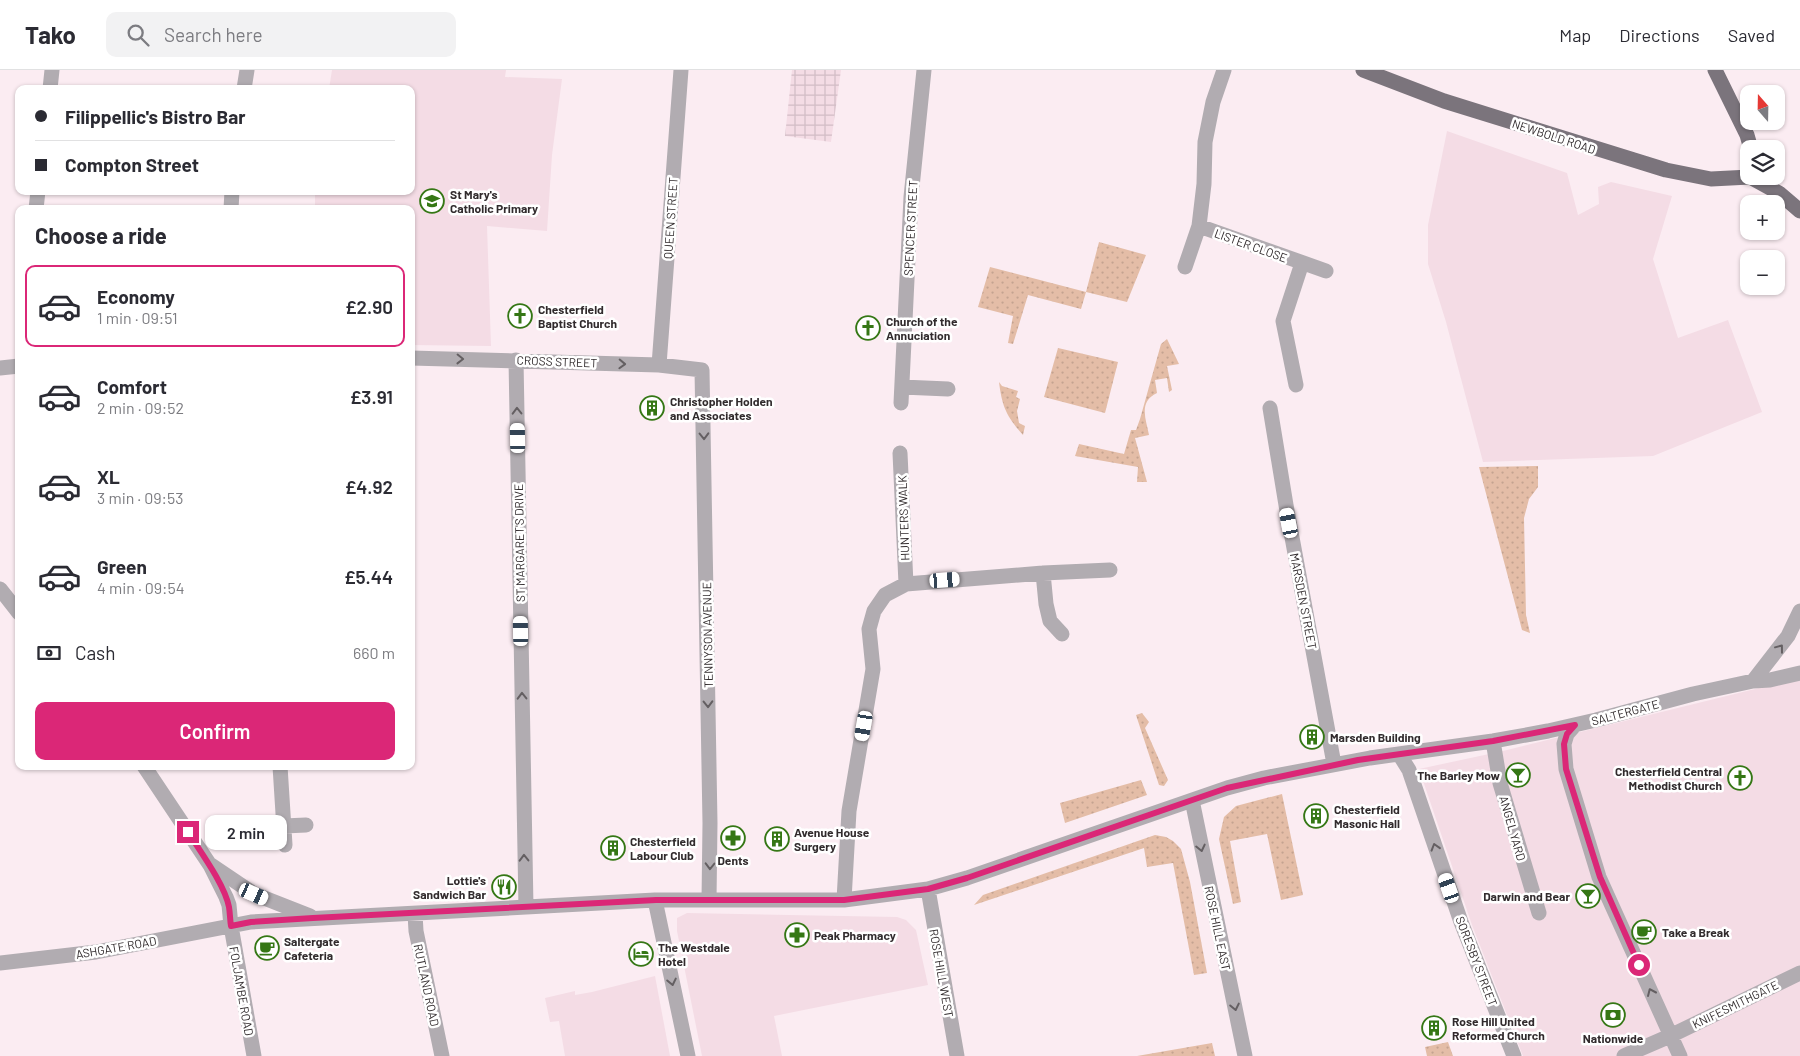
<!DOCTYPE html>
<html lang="en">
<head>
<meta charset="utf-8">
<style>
  :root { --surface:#fff; --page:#f2f2f3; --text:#2b2b33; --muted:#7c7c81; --line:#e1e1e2; --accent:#db2777 }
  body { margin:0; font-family:Barlow,sans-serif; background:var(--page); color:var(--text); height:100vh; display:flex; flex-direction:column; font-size:19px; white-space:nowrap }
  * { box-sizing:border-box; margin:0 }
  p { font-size:16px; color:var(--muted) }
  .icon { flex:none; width:28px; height:28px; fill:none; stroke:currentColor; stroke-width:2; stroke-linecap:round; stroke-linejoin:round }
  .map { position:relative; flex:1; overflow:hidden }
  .sheet { position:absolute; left:15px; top:135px; width:400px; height:565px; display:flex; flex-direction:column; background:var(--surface); border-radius:10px; box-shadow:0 1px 4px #0004 }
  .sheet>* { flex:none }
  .banner { position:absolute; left:15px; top:15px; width:400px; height:110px; border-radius:10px; box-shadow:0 1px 4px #0004; display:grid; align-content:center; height:110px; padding:0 20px; background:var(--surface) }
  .needle { width:32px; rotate:340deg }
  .buttons { position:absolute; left:1740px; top:15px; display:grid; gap:10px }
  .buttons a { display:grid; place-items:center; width:45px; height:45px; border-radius:10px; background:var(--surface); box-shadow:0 1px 4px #0004; font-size:25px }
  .end { position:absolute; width:22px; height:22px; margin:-11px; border:6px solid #db2777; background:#fff; box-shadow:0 0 0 2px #fff }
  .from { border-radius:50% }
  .bubble { position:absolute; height:35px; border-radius:10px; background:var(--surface); box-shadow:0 1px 4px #0004; font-size:16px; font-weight:600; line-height:35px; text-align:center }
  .car { position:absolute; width:15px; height:30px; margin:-15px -8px; border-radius:6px; box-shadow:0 0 4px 1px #0007; background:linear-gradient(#fff 24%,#345 0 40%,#fff 0 76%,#345 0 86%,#fff 0) }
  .banner b { display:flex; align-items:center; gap:18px; height:48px; font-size:19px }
  .banner b+b { border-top:1px solid var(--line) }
  .banner i { width:12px; height:12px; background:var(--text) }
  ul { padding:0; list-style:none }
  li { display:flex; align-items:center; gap:15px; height:82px; margin:0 10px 8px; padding:0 10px; border:2px solid transparent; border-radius:10px }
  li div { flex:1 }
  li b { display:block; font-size:19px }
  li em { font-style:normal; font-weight:600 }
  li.on { border-color:var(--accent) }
  li>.icon { width:45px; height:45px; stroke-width:1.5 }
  h2 { padding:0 20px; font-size:22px; line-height:60px }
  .pay { display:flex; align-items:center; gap:12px; height:55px; padding:0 20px; font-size:19px }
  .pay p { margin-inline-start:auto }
  .action { display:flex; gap:10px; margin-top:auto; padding:10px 20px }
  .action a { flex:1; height:58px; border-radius:10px; background:var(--accent); color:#fff; font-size:20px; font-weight:600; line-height:58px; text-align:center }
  header { display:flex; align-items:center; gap:30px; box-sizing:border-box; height:70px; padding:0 25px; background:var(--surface); border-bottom:1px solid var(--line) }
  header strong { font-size:24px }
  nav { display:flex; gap:28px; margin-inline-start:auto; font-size:18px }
  .search { width:350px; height:45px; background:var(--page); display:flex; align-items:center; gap:12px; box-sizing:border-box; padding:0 18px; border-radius:10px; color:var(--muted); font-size:19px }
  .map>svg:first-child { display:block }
  .built { fill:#f4dce5 }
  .industrial { fill:url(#industrial-grid) }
  .green { fill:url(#green-dots) }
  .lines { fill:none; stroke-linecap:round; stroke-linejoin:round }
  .minor { stroke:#b1acb1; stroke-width:15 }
  .major { stroke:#7b747c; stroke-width:15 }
  .oneway { stroke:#645f62 }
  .route { stroke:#db2777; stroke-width:6 }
  .labels { text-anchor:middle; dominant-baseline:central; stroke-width:5; stroke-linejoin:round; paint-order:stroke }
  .street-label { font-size:12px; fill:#312b2d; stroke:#fff }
  .poi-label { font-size:12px; font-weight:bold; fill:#312b2d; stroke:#fff; text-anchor:start }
</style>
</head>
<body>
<header>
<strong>Tako</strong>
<div class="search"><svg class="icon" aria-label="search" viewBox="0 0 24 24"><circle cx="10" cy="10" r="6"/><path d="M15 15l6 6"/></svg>Search here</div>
<nav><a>Map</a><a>Directions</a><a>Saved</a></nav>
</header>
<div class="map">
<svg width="1800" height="986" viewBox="0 0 1800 986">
  <defs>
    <pattern id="industrial-grid" width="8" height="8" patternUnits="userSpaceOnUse" patternTransform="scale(1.25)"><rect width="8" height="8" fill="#f4dce5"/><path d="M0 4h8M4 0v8" fill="none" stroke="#d2bdc5"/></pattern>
    <pattern id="green-dots" width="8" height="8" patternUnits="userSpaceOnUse" patternTransform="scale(1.25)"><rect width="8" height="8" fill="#e4bda7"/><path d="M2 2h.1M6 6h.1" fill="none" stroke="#c4a390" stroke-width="1.8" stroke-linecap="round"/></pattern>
  </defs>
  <rect width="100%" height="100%" fill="#fbecf2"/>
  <path class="built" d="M332,0H506L505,7L562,9L552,85L547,161L487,156L491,276L411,275V139H315V121H411V19H329Z
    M1447,61L1567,103L1578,145L1599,134L1598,117L1611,112L1672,126L1653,189L1678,268L1728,250L1762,342L1653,386L1483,392L1446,252L1428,194V155Z
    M1800,605V986H1523L1472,855L1419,699L1503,681L1755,619Z
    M687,843L897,847L906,850L916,860L928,915L774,946L782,986H702L677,861V848Z
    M655,906L670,986H565L559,951L550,952L545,928L575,921V925L592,922Z"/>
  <path class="industrial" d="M792,0H841L831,72L785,66Z"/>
  <path class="green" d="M1099,172L1146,185L1127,232L1086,222L1081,239L1028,225L1013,274L1008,273L1013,246L978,237L990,197L1086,222Z
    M1167,269L1179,294L1167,296L1172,320L1169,322L1167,308L1155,310L1157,323C1138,332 1146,349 1149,365L1135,368L1147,412H1137L1138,397L1075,386L1079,374L1124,384L1131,360H1136L1140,349L1161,274Z
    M1058,278L1118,292L1105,343L1044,327Z
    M999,312L1002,316L1018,321L1016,327L1020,329L1017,341L1019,353L1025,356L1023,365C1007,347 1002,337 999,312Z
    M1538,396V417L1529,429L1524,448L1526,545L1530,563L1522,560L1479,397Z
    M1142,643L1149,652L1145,658L1168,710L1164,716L1159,715L1136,645Z
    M1141,710L1147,725L1065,753L1060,733Z
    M1282,724L1303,825L1281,830L1267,764L1230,771L1241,832L1233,834L1219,769L1224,747L1236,736Z
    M1155,765L1166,767L1173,771L1181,779L1190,812L1207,903L1194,905L1173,793L1147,797L1144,778L974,835L983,825Z
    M1448,972L1453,986H1427L1425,977Z
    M1212,973L1215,986H1137Z"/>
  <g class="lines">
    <path class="minor" d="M50,19L52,0
      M244,19L247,0
      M36,139L38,121
      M231,139L232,121
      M1199,156L1326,201
      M1185,197L1199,156L1204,114L1205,72L1213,32L1224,0
      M411,288L659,295L702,300L710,753L709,830
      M516,290L526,837
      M659,295L681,0
      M0,298L19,296
      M1296,315L1283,251L1302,193
      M902,317L948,319
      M901,333L911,127L924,0
      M1270,338L1286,435L1334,694
      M900,383L906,514
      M1043,503L1046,534L1050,551L1062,564
      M0,519L19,543
      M1753,611L1788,566L1800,541
      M1575,655L1567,664L1564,674L1566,699L1599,807L1680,986
      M1493,671L1500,713L1539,843
      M1399,684L1409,700L1461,852L1514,986
      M144,696L210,795L226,827L229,835L231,856L254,986
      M280,696L285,775
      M1192,730L1245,986
      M284,756L306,755
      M211,795L254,824L310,846
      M928,819L957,986
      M655,830L688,986
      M844,830L849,741L873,599L869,559L874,541L885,525L906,514L1043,503L1110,500
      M415,844L416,861L442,986
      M0,893L96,882L251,852L655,830H844L928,819L967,808L1227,718L1264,708L1370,688L1493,671L1548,661L1596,650L1693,624L1753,611L1770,610L1800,603
      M1624,986L1670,966L1800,903"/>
    <path class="major" d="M1363,0L1444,31L1666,100L1711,109L1750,107
      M1715,0L1747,65L1751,79
      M1750,107L1779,123L1800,141"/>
  </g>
  <defs><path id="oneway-chevron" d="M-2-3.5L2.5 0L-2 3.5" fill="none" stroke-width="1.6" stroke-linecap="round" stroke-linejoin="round" transform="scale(1.25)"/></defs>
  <g class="oneway">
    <use href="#oneway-chevron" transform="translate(460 289) rotate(1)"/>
    <use href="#oneway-chevron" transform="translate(622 294) rotate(2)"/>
    <use href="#oneway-chevron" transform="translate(517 341) rotate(-91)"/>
    <use href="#oneway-chevron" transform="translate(704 366) rotate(89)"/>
    <use href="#oneway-chevron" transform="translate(1780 578) rotate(-53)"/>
    <use href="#oneway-chevron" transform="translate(522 626) rotate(-91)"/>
    <use href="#oneway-chevron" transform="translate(708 634) rotate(89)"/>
    <use href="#oneway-chevron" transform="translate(1435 777) rotate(-107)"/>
    <use href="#oneway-chevron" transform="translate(1201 778) rotate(77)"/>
    <use href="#oneway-chevron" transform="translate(524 788) rotate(-91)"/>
    <use href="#oneway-chevron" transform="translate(710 796) rotate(91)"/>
    <use href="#oneway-chevron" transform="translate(672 912) rotate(78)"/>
    <use href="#oneway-chevron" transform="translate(1651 922) rotate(-114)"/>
    <use href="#oneway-chevron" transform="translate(1235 937) rotate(78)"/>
  </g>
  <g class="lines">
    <path class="route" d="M188,762C200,781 225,815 229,837C230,843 230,850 231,856L251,852L313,848L656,830H844L928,819L967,808L1227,718L1358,690L1493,671L1575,655L1567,664L1564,674L1566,699L1600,807L1639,895"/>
  </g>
  <defs>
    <g id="school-ring" transform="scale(1.25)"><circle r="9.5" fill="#fff" stroke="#357715" stroke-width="1.5"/><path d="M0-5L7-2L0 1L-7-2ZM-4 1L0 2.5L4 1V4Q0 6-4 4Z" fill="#357715"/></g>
    <g id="church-ring" transform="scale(1.25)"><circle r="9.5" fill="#fff" stroke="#357715" stroke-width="1.5"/><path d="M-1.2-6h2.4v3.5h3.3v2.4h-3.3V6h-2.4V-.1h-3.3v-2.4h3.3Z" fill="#357715"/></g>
    <g id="building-ring" transform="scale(1.25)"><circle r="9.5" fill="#fff" stroke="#357715" stroke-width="1.5"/><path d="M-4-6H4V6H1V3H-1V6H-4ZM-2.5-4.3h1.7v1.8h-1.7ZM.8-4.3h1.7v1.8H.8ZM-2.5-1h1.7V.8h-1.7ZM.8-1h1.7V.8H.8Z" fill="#357715"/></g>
    <g id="bar-ring" transform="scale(1.25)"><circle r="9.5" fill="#fff" stroke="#357715" stroke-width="1.5"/><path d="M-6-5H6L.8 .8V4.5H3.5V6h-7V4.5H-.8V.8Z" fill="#357715"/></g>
    <g id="pharmacy-ring" transform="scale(1.25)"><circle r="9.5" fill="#fff" stroke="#357715" stroke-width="1.5"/><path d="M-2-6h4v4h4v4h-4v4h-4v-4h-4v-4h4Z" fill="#357715"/></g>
    <g id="restaurant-ring" transform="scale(1.25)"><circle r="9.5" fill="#fff" stroke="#357715" stroke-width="1.5"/><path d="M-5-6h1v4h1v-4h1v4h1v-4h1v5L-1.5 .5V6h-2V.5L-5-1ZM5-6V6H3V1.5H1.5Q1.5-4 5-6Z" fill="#357715"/></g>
    <g id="cafe-ring" transform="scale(1.25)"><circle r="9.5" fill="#fff" stroke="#357715" stroke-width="1.5"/><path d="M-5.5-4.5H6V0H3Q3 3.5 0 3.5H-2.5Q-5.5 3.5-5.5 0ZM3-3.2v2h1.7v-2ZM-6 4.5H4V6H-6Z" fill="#357715"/></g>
    <g id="hotel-ring" transform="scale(1.25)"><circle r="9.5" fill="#fff" stroke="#357715" stroke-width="1.5"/><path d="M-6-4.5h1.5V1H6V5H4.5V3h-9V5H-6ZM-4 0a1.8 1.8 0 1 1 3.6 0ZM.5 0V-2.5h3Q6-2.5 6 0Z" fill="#357715"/></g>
    <g id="bank-ring" transform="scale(1.25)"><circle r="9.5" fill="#fff" stroke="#357715" stroke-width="1.5"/><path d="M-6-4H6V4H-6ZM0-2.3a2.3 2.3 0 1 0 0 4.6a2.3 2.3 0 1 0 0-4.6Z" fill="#357715"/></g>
  </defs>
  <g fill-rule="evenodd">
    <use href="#school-ring" x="432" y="131"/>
    <use href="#church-ring" x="520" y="246"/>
    <use href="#church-ring" x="868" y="258"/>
    <use href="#building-ring" x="652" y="338"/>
    <use href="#building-ring" x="1312" y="667"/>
    <use href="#bar-ring" x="1518" y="705"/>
    <use href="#church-ring" x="1740" y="708"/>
    <use href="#building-ring" x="1316" y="746"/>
    <use href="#pharmacy-ring" x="733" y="768"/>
    <use href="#building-ring" x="777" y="769"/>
    <use href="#building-ring" x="613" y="778"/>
    <use href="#restaurant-ring" x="504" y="817"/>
    <use href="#bar-ring" x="1588" y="826"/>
    <use href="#cafe-ring" x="1644" y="862"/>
    <use href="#pharmacy-ring" x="797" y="865"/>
    <use href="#cafe-ring" x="267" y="878"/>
    <use href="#hotel-ring" x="641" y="884"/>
    <use href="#bank-ring" x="1613" y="945"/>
    <use href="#building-ring" x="1434" y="958"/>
  </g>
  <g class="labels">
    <g class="street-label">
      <text transform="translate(1554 66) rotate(18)">NEWBOLD ROAD</text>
      <text transform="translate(670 148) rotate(-86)">QUEEN STREET</text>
      <text transform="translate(910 158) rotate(-87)">SPENCER STREET</text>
      <text transform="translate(1251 175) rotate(20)">LISTER CLOSE</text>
      <text transform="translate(557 291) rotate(2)">CROSS STREET</text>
      <text transform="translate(903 448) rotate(-92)">HUNTERS WALK</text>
      <text transform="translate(519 473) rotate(-91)">ST MARGARET'S DRIVE</text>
      <text transform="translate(1304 531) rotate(79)">MARSDEN STREET</text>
      <text transform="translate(707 565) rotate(-91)">TENNYSON AVENUE</text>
      <text transform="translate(1625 642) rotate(-15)">SALTERGATE</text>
      <text transform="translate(1513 758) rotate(74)">ANGEL YARD</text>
      <text transform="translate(1218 858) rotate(78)">ROSE HILL EAST</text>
      <text transform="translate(116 877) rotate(-10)">ASHGATE ROAD</text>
      <text transform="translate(1477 891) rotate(69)">SORESBY STREET</text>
      <text transform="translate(942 903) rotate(80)">ROSE HILL WEST</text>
      <text transform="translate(427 915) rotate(78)">RUTLAND ROAD</text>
      <text transform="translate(242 921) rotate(80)">FOLJAMBE ROAD</text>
      <text transform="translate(1735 934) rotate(-26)">KNIFESMITHGATE</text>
    </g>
    <g class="poi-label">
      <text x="450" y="124">St Mary's<tspan x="450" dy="14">Catholic Primary</tspan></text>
      <text x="538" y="239">Chesterfield<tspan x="538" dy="14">Baptist Church</tspan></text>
      <text x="886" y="251">Church of the<tspan x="886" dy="14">Annuciation</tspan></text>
      <text x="670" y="331">Christopher Holden<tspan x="670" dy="14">and Associates</tspan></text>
      <text x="1330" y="667">Marsden Building</text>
      <text x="1722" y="701" text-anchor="end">Chesterfield Central<tspan x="1722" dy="14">Methodist Church</tspan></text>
      <text x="1500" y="705" text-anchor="end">The Barley Mow</text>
      <text x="1334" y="739">Chesterfield<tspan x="1334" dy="14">Masonic Hall</tspan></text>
      <text x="794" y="762">Avenue House<tspan x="794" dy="14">Surgery</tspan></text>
      <text x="630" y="771">Chesterfield<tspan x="630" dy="14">Labour Club</tspan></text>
      <text x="733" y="790" text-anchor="middle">Dents</text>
      <text x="486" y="810" text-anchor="end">Lottie's<tspan x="486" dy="14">Sandwich Bar</tspan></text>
      <text x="1570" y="826" text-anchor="end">Darwin and Bear</text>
      <text x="1662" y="862">Take a Break</text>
      <text x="814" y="865">Peak Pharmacy</text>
      <text x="284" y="871">Saltergate<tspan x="284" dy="14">Cafeteria</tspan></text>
      <text x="658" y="877">The Westdale<tspan x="658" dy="14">Hotel</tspan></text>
      <text x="1452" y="951">Rose Hill United<tspan x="1452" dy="14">Reformed Church</tspan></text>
      <text x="1613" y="968" text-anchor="middle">Nationwide</text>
    </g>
  </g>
</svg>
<div class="buttons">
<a><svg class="needle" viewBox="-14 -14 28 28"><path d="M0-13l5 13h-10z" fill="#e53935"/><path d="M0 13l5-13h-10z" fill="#7c7c81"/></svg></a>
<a><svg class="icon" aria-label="layers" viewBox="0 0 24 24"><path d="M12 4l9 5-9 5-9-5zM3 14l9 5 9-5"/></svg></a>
<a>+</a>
<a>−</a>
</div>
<i class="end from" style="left:1639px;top:895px"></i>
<i class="end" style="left:188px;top:762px"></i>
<div class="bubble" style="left:205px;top:745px;width:82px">2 min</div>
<i class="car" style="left:518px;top:368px;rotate:359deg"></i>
<i class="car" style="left:1289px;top:453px;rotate:349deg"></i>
<i class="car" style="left:945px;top:510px;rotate:86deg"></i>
<i class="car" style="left:521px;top:561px;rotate:359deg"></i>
<i class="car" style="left:864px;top:656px;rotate:190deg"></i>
<i class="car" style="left:1449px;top:818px;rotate:341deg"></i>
<i class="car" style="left:254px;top:824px;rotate:114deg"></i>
<div class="banner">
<b><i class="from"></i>Filippellic's Bistro Bar</b>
<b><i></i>Compton Street</b>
</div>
<section class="sheet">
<h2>Choose a ride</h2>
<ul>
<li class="on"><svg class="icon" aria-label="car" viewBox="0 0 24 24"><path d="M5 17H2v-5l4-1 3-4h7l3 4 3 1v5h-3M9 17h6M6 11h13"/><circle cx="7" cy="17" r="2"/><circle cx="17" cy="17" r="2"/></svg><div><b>Economy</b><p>1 min · 09:51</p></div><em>£2.90</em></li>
<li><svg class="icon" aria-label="car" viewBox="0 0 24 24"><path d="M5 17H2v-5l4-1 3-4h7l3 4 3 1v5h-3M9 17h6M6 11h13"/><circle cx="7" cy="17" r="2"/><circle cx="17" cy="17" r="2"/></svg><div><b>Comfort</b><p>2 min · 09:52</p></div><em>£3.91</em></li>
<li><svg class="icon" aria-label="car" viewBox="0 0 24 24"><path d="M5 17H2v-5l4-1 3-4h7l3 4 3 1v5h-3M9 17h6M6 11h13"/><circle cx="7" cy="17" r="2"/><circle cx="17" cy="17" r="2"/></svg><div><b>XL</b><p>3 min · 09:53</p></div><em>£4.92</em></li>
<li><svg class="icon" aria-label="car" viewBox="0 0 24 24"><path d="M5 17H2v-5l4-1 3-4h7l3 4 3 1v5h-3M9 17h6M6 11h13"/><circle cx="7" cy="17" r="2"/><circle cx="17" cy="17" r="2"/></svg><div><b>Green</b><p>4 min · 09:54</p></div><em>£5.44</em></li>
</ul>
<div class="pay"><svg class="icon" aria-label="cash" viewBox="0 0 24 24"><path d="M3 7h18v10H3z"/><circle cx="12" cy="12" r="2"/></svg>Cash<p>660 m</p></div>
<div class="action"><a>Confirm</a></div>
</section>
</div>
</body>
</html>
